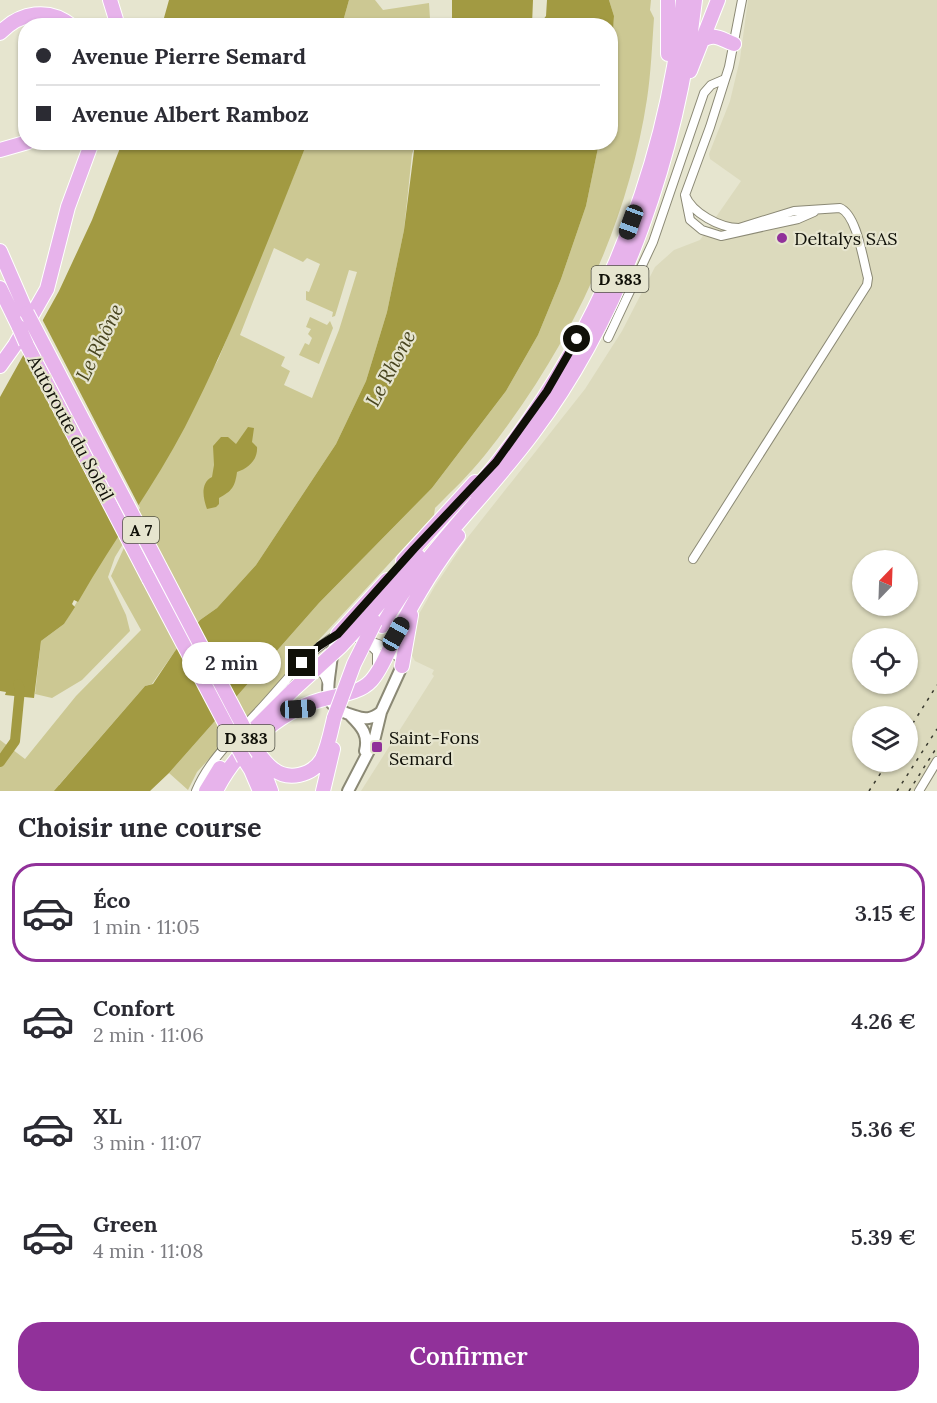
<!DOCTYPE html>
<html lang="fr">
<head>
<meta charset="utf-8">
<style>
  :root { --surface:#fff; --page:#f7f7f7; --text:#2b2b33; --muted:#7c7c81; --line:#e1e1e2; --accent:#91319a }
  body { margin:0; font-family:Lora,serif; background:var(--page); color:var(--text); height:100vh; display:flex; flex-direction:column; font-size:22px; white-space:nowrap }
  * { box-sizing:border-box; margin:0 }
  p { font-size:20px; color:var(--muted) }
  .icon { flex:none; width:33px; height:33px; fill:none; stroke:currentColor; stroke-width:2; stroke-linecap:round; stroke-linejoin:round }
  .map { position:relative; height:791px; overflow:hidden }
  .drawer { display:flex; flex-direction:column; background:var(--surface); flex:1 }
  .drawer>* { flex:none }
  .top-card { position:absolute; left:18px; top:18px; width:600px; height:132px; border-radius:24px; box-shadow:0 2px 4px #0004; display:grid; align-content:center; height:132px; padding:0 18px; background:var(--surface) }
  .needle { width:39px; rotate:23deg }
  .controls { position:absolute; left:852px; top:550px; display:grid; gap:12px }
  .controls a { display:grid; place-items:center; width:66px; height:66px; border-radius:50%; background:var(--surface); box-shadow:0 2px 4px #0004; font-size:30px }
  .end { position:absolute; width:27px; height:27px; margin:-14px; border:8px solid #101008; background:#fff; box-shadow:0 0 0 3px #fff }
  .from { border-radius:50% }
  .bubble { position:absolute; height:42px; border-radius:21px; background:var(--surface); box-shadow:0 2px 4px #0004; font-size:20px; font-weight:600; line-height:42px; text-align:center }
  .car { position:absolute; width:18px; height:36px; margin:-18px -9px; border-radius:8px; box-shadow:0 0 4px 2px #0007; background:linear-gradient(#222 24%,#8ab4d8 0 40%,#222 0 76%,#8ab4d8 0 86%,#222 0) }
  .top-card b { display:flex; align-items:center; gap:21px; height:57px; font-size:22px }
  .top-card b+b { border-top:2px solid var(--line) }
  .top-card i { width:15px; height:15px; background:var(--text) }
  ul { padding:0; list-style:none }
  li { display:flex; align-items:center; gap:18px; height:99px; margin:0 12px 9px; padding:0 6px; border:3px solid transparent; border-radius:24px }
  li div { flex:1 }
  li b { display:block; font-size:22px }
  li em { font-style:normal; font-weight:600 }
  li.active { border-color:var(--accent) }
  li>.icon { width:54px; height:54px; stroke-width:1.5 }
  h2 { padding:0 18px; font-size:27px; line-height:72px }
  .cta { display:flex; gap:12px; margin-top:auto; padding:12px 18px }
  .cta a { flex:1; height:69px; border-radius:24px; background:var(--accent); color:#fff; font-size:24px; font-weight:600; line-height:69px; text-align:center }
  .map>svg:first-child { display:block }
  .built { fill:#dcdabd; fill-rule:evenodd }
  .green { fill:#ccc893; fill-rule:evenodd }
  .water { fill:#a29a42 }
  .pier { fill:#e6e5cf }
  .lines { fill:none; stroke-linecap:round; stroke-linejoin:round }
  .river { stroke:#a29a42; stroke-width:10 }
  .street-casing { stroke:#8b8975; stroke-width:10 }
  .secondary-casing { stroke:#8b8975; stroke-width:14 }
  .highway-casing { stroke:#fff; stroke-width:16 }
  .street { stroke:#fff; stroke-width:8 }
  .secondary { stroke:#fff; stroke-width:10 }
  .highway { stroke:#e7b3eb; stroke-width:14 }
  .rail { stroke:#39392e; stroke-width:1.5; stroke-dasharray:3 6; stroke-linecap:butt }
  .highway-bridge-casing { stroke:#fff; stroke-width:16; stroke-linecap:butt }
  .highway-bridge { stroke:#e7b3eb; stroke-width:14 }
  .route { stroke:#101008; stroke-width:8 }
  .poi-dot { fill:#91319a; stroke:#e6e5cf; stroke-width:2 }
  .labels { text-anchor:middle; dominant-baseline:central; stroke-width:4.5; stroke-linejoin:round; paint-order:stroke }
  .shield { fill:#e6e5cf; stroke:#505044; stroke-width:1.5 }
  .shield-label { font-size:16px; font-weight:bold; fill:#101008 }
  .poi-label { font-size:18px; fill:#101008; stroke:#e6e5cf; text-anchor:start }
  .street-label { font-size:18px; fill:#101008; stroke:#e6e5cf }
  .water-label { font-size:20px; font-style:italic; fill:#48451f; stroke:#e6e5cf }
</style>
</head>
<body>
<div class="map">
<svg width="937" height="791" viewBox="0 0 937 791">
  <rect width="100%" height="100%" fill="#e6e5cf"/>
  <path class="built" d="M748,0H937V755L914,791H361L434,676L432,674L434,670L415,661L411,654L415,621L435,586L468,537L585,389L622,331L655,267L674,250L700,240L741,181L710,159L709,154L730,101L740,59ZM862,561H908V606H862ZM862,639H908V684H862ZM862,717H908V762H862Z"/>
  <path class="green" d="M349,0H375L383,10L429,3L430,19L423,25H342Z
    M609,0H651L650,10L654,18C652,45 651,73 647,99C627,230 566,353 485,455C469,475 452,491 435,508L434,515L197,772L188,790L169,773L319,603L432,488L506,391L538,335L561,279L586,206L599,143L610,142V59L614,16Z
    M307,143H416L412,154L404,230L387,312L366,381L336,444L256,565L217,608L200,620L175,651L152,684L145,686L59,785L66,791H0V740L25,759L76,696L141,630L111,576L134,526L115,557L108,577L126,615L130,631L82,680L52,698L35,694L41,641L64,624L218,360ZM274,248L303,262L307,258L320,264L309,292L306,291V300L333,312L332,317L335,316L349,270L357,272L339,330L312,398L284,385L290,371L281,366L285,357L240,335Z
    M310,317L327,325L330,321L333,328L319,364L299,355L305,343L309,345L312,338L308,334L311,329L306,327Z"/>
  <path class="water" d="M169,0H349L342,25H162Z
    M452,0H533L532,25H452Z
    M547,0H609L614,16L611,59L610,26L541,25L542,21L546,16Z
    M122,143H307C269,238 232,335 185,427C153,488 112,542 78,602L74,600L72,604L75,607L64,624L41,641L34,698L5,695L6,692L0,691V397L59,291L92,220Z
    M415,143H599L586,206L561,279L538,335L506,391L432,488L319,603L169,773L150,791H54L145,686L153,684L175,651L200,620L217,608L256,565L336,444L366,381L387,312L404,230Z
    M248,427L254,428L252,442L257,447C258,460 248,468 237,472C235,487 232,491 219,498V504L216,507L207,509C203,498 200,483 212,477L214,465L213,446L221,437H228L236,444Z"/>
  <path class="pier" d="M41,317L140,508L131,523L32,333Z"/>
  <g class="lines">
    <path class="river" d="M0,762L15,741L20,689L18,684"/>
    <g class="street-casing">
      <path id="street" d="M742,0L729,67L710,127L685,195L690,220L702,230L721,236L798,219L814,212
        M685,195C692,213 720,228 739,228L794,211L840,208C857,215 863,260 868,278L867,285L693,559
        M608,338L653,242L704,93L711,85L725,79
        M368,643L377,652V666
        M297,671C311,664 322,667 327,682
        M196,791C210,757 241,731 265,704C288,679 308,651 338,634C358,638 394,643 402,664
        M919,791L937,761"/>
    </g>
    <g class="secondary-casing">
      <path id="secondary" d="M338,634C332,646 332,657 330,671C326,698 326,708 355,716C365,720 372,719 381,712
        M351,716C362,727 369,735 365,751
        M348,791L374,741L381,712L402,666"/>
    </g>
    <g class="highway-casing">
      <path id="highway" d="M110,0L118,26
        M0,33C20,12 49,7 72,26
        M701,41C715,32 720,39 734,44
        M668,54V0
        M690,71L718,0
        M0,150L28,142
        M0,251L27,313
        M0,288L19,327
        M26,343L149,579
        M0,366L15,345L47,289L68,207L92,142
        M474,491C591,355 666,179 683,0
        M403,561L475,482
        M368,617L418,556
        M382,626C423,554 484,499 533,433C624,312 678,150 695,0
        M338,634L387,580
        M402,666L411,615
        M252,731L293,690
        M254,747C260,755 265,763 273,769C288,781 312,776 322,759C328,747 331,731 334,718
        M244,759L251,770L260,791
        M259,759L271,791
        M206,791L220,768
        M216,791C235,752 278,712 320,700C337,695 359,694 371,681C383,668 389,648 397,633C415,599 434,566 458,536
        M323,791L333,749"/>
    </g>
    <use href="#street" class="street"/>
    <use href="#secondary" class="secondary"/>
    <use href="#highway" class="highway"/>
    <path class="rail" d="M908,731L937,685
      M869,791L888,762
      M897,791L937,729
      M909,791L937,747"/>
    <g class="highway-bridge-casing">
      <path id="highway-bridge" d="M27,313L254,747
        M19,327L26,343
        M149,579L244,759
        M293,690L341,646L368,617
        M334,718L354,664L375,622"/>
    </g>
    <use href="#highway-bridge" class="highway-bridge"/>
  </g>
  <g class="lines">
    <path class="route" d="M302,663L319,646L338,634L414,549L496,462L547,391L577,339"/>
  </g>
  <g class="poi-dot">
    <circle cx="782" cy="238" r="6"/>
    <rect x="371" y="741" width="12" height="12" rx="3"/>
  </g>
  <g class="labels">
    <g class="shield">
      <rect x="591.5" y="266" width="57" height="26" rx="4.5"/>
      <rect x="123" y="517" width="36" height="26" rx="4.5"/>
      <rect x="217.5" y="725" width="57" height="26" rx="4.5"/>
    </g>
    <g class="shield-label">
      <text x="620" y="279">D 383</text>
      <text x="141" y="530">A 7</text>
      <text x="246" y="738">D 383</text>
    </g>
    <g class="poi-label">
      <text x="794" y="238">Deltalys SAS</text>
      <text x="389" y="737">Saint-Fons<tspan x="389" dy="21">Semard</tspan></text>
    </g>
    <g class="street-label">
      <text transform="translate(71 428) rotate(62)">Autoroute du Soleil</text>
    </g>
    <g class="water-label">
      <text transform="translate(99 342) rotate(-64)">Le Rhône</text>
      <text transform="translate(390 368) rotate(-62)">Le Rhone</text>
    </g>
  </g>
</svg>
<div class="controls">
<a><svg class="needle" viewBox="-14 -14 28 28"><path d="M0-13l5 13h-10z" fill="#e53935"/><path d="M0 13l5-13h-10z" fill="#7c7c81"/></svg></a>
<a><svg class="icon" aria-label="locate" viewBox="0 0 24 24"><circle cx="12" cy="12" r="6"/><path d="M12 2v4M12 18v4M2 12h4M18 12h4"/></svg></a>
<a><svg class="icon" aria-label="layers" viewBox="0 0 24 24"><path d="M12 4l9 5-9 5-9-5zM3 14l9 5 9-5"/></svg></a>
</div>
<i class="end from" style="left:577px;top:339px"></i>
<i class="end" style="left:302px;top:663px"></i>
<div class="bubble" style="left:182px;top:642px;width:99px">2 min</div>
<i class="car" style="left:631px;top:222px;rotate:200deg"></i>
<i class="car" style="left:396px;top:634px;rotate:29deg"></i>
<i class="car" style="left:298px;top:709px;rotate:87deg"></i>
<div class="top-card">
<b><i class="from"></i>Avenue Pierre Semard</b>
<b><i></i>Avenue Albert Ramboz</b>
</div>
</div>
<section class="drawer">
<h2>Choisir une course</h2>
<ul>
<li class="active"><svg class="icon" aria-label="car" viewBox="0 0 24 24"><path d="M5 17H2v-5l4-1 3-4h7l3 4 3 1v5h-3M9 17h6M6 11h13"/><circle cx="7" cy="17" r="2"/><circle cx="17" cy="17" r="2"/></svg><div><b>Éco</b><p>1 min · 11:05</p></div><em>3.15 €</em></li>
<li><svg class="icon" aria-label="car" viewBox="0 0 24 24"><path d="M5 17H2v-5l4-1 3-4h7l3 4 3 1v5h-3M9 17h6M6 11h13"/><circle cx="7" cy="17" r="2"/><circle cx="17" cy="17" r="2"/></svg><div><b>Confort</b><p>2 min · 11:06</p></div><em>4.26 €</em></li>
<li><svg class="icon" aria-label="car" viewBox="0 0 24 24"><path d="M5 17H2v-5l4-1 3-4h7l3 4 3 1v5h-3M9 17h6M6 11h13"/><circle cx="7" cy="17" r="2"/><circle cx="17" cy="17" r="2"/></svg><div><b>XL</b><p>3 min · 11:07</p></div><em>5.36 €</em></li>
<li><svg class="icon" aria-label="car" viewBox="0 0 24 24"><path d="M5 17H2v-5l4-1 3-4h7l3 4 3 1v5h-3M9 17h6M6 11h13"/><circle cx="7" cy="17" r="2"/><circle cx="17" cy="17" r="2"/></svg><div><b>Green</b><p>4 min · 11:08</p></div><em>5.39 €</em></li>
</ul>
<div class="cta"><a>Confirmer</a></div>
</section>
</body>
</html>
